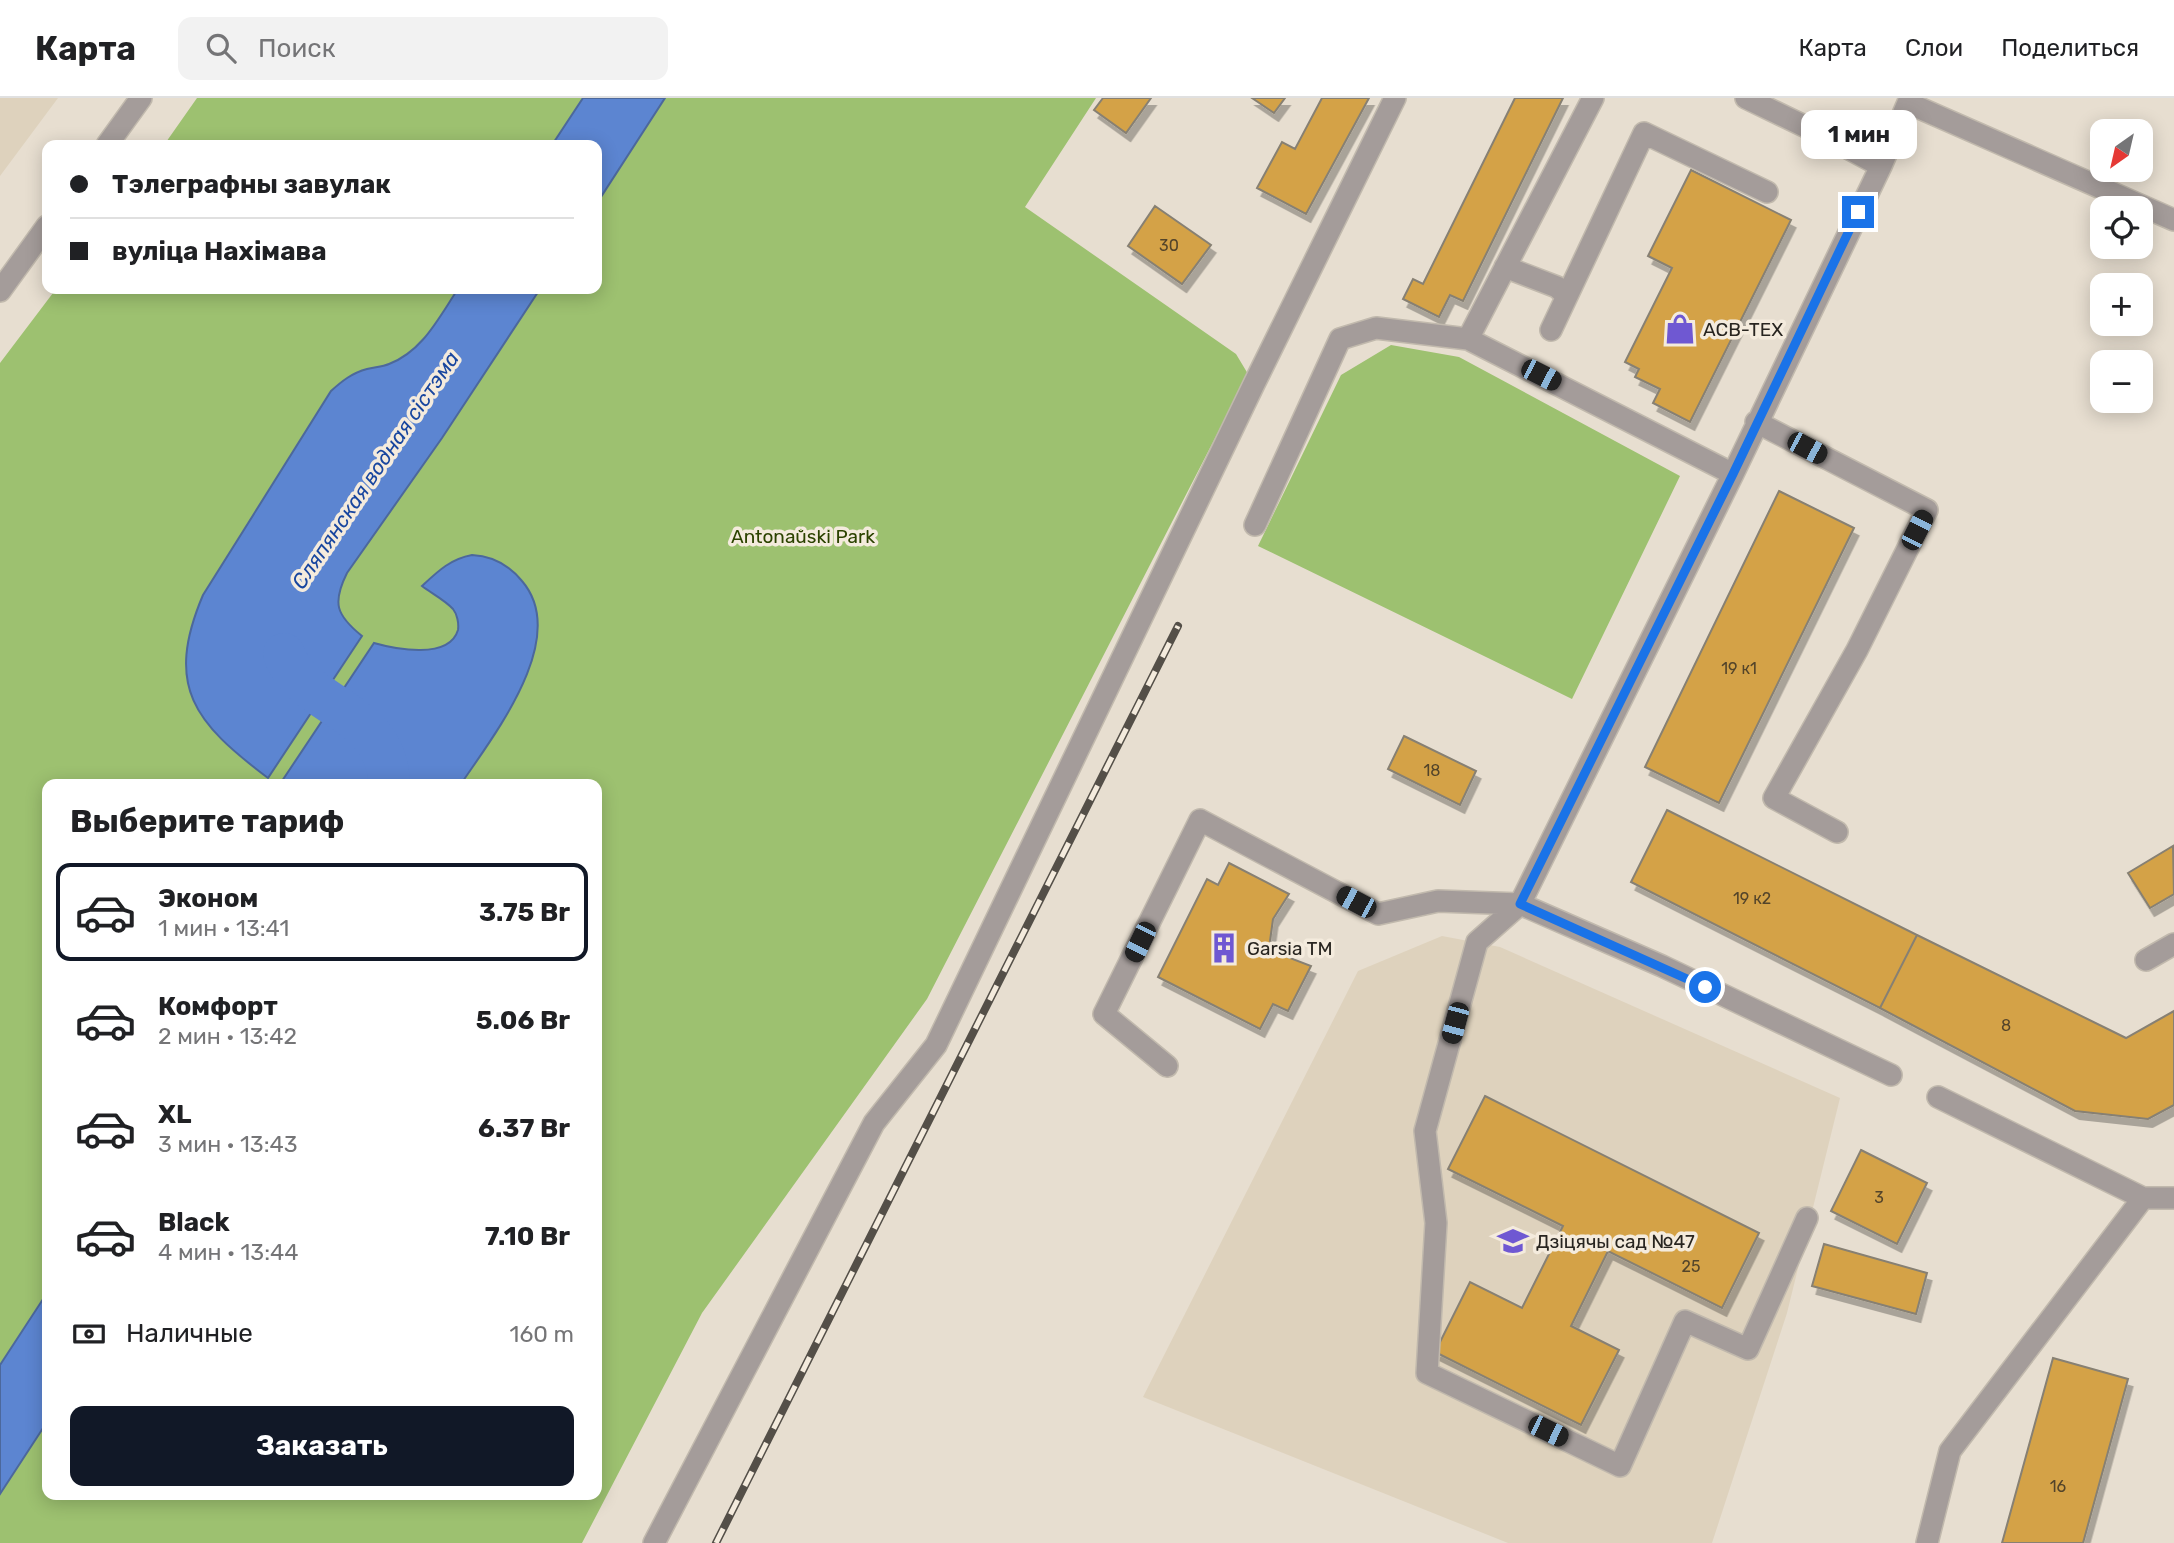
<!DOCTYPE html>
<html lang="ru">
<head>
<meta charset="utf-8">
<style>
  :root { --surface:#fff; --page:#f2f2f2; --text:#202124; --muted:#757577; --line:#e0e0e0; --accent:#111827 }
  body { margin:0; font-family:Rubik,sans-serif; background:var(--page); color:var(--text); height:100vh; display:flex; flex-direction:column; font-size:26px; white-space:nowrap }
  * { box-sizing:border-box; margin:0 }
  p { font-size:23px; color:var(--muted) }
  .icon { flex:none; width:38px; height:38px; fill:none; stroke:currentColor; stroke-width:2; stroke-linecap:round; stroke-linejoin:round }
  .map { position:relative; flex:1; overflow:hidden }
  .drawer { position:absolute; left:42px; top:681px; width:560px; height:721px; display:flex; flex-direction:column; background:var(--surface); border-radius:14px; box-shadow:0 4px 18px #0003 }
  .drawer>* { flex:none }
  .guide { position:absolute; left:42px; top:42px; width:560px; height:154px; border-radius:14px; box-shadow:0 4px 18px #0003; display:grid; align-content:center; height:154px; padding:0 28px; background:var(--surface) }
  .needle { width:46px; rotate:214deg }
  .tools { position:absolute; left:2090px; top:21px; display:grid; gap:14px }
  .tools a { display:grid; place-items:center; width:63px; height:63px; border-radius:14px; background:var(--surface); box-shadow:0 4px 18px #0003; font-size:35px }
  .end { position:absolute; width:32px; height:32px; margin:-16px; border:9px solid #1a73e8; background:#fff; box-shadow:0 0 0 4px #fff }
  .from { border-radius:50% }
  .bubble { position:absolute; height:49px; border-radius:14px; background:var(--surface); box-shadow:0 4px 18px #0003; font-size:23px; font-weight:700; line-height:49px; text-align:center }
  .car { position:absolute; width:21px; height:42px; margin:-21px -10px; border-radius:9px; box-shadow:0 0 5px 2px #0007; background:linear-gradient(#222 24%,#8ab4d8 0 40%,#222 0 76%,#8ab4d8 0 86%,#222 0) }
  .guide b { display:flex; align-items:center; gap:24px; height:66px; font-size:26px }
  .guide b+b { border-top:2px solid var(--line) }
  .guide i { width:18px; height:18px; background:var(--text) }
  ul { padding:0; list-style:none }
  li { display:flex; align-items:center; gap:21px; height:98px; margin:0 14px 10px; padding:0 14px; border:4px solid transparent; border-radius:14px }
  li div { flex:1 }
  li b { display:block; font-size:26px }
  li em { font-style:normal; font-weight:700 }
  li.selected { border-color:var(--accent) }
  li>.icon { width:63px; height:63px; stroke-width:1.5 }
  h2 { padding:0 28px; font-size:32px; line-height:84px }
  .pay { display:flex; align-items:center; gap:18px; height:77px; padding:0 28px; font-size:26px }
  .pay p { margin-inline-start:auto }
  .primary-button { display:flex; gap:14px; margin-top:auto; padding:14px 28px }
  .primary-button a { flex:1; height:80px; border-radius:14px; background:var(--accent); color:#fff; font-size:28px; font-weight:700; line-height:80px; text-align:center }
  header { display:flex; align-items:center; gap:42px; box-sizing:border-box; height:98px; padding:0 35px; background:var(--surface); border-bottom:2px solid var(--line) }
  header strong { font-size:33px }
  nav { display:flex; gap:38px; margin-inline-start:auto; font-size:24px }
  .search { width:490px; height:63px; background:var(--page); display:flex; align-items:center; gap:18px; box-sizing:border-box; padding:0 24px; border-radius:14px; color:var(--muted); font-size:26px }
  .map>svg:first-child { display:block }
  .built { fill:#ded2bd }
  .green { fill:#9dc170; fill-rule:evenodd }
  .water { fill:#5c85d1; stroke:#4c689c; stroke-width:2 }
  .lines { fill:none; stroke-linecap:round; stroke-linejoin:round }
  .canal { stroke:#5c85d1; stroke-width:42 }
  .building { fill:#d4a246; stroke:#878073; stroke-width:2; filter:url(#shadow) }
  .minor-casing { stroke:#c1b9ad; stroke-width:24 }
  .minor { stroke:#a49c9a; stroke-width:21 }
  .rail-casing { stroke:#544f48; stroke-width:8 }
  .rail { stroke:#f4ebdd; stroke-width:5; stroke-dasharray:16; stroke-linecap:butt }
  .route { stroke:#1a73e8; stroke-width:9 }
  .labels { text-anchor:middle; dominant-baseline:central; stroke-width:7; stroke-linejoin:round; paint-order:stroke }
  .number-label { font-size:16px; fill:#53442a }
  .poi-label { font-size:19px; fill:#282520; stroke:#f4ebdd; text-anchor:start }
  .park-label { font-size:19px; fill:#2c4300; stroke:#f4ebdd }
  .water-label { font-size:21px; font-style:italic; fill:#18469f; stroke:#f4ebdd }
</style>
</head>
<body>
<header>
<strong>Карта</strong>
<div class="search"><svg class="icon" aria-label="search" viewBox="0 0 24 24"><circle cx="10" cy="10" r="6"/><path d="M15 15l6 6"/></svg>Поиск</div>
<nav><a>Карта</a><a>Слои</a><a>Поделиться</a></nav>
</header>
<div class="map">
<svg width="2174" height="1445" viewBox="0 0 2174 1445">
  <defs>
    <filter id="shadow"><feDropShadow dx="4.5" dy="8" stdDeviation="0" flood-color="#0004"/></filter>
  </defs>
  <rect width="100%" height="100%" fill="#e7ded0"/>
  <path class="built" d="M0,0H58L0,78Z
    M1442,838L1500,849L1840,1000L1787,1215L1712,1445H1508L1143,1299L1358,873Z"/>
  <path class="green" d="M197,0H1096L1025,109L1236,256L1248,276L927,901L702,1215L582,1445H0V265L56,191H597V47H164ZM47,686H597V1396H47Z
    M1391,247L1459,259L1680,378L1572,601L1258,448L1341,277Z"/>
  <path class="water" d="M583,0H665L597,105V47H552Z
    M458,191H540L442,340L347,475C332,505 336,517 362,538L268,680C195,625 164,589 203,497L331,293C342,283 352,275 367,271C374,269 382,269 389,266C423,253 439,219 458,191Z
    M472,457C493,458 509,467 522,483C571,540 493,638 461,686H280L374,545C395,551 449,562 458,532C459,525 457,516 453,511C445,502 431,495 422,488C437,474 450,461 472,457Z
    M47,1195V1324L0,1396V1267Z"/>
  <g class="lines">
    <path class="canal" d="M284,556C304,611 388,611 389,686"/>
  </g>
  <path class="building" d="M1103,0H1151L1126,35L1094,12Z
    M1252,0H1285L1274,15Z
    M1322,0H1369L1306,116L1257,90L1282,44L1295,51Z
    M1515,0H1563L1463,203L1450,197L1439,219L1403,201L1413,181L1423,186Z
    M1691,72L1791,122L1690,324L1653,305L1660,291L1635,279L1639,271L1625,264L1672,170L1648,158Z
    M1155,108L1211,147L1182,186L1128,148Z
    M1779,393L1854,430L1719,705L1645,669Z
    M1404,638L1476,673L1460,707L1388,671Z
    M1667,712L1917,837L1880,910L1631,784Z
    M2173,748L2174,796L2150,810L2128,775Z
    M1229,765L1289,796L1273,821L1270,843L1282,857L1311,868L1288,913L1273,906L1260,931L1158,879L1207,781L1218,787Z
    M1917,837L2126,940L2174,913V1007L2148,1021L2075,1013L1880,910Z
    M1485,998L1759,1135L1722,1210L1608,1153L1571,1228L1619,1252L1581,1327L1435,1254L1470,1184L1522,1210L1563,1128L1448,1071Z
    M1861,1052L1927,1085L1897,1146L1831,1113Z
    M1824,1146L1927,1175L1916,1216L1812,1188Z
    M2053,1260L2128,1281L2083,1445H2002Z"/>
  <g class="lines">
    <g class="minor-casing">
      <path id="minor" d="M1593,0L1468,241L1733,376
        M1746,0L1827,39L1881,68
        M1908,5L2174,122
        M107,47L141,0
        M1505,169L1557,189L1567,198
        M0,193L47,128
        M1551,232L1644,35L1767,94
        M1756,324L1927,412L1857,552L1774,700L1837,734
        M1255,427L1340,241L1376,230L1468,241
        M2146,862L2174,846
        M1167,968L1104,916L1200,722L1378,816L1438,803L1520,806L1662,868L1891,977
        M1938,999L2143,1100H2174
        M1807,1120L1748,1251L1685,1223L1620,1368L1427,1275L1436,1125L1425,1033L1477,844L1520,806L1733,376L1881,68L1910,0
        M654,1445L874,1025L936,947L1254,286L1395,0
        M1927,1445L1950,1353L2143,1100"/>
    </g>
    <use href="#minor" class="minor"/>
    <g class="rail-casing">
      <path id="rail" d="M716,1445L1178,528"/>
    </g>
    <use href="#rail" class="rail"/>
  </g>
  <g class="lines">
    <path class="route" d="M1705,889L1520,806L1733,376L1858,114"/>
  </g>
  <defs>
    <g id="shop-bare" transform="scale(2.415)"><path d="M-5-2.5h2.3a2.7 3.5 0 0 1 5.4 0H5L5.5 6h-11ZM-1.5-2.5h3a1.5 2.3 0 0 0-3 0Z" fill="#6f58d2" stroke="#f4ebdd" stroke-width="2.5" paint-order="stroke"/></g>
    <g id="building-bare" transform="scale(2.415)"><path d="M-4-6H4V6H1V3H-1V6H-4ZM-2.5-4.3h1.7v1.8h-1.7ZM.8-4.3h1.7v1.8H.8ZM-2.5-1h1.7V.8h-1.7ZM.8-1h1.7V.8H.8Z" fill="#6f58d2" stroke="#f4ebdd" stroke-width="2.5" paint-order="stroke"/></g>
    <g id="school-bare" transform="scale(2.415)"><path d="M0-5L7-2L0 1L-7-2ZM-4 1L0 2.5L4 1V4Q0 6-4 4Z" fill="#6f58d2" stroke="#f4ebdd" stroke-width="2.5" paint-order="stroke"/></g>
  </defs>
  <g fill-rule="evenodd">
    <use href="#shop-bare" x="1680" y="231"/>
    <use href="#building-bare" x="1224" y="850"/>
    <use href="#school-bare" x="1513" y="1143"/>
  </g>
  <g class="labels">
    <g class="number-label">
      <text x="1169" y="147">30</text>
      <text x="1739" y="570">19 к1</text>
      <text x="1432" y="672">18</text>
      <text x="1752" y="800">19 к2</text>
      <text x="2006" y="927">8</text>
      <text x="1879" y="1099">3</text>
      <text x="1691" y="1168">25</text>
      <text x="2058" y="1388">16</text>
    </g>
    <g class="poi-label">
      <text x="1703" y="231">ACB-TEX</text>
      <text x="1247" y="850">Garsia TM</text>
      <text x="1536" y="1143">Дзіцячы сад №47</text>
    </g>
    <g class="park-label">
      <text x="803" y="438">Antonaŭski Park</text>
    </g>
    <g class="water-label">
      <text transform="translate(375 372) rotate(-56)">Сляпянская водная сістэма</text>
    </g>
  </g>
</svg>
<div class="tools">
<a><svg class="needle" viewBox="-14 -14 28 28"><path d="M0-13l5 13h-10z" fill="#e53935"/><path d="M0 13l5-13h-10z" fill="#757577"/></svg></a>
<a><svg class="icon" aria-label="locate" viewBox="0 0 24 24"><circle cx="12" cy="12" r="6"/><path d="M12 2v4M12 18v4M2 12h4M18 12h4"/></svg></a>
<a>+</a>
<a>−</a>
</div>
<i class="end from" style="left:1705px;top:889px"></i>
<i class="end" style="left:1858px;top:114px"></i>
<div class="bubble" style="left:1801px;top:12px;width:116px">1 мин</div>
<i class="car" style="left:1541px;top:277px;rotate:117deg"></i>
<i class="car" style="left:1807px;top:350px;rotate:118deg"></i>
<i class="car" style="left:1917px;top:432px;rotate:27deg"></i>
<i class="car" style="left:1356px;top:804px;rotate:298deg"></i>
<i class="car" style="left:1140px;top:844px;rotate:206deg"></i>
<i class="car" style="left:1455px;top:925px;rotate:195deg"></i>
<i class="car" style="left:1548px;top:1333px;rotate:116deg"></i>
<div class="guide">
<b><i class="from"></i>Тэлеграфны завулак</b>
<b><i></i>вуліца Нахімава</b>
</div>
<section class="drawer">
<h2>Выберите тариф</h2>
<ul>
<li class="selected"><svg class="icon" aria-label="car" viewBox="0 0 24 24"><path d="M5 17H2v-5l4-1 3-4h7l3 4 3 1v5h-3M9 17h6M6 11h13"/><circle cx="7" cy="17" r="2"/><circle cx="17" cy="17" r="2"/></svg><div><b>Эконом</b><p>1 мин · 13:41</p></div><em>3.75 Br</em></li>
<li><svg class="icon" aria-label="car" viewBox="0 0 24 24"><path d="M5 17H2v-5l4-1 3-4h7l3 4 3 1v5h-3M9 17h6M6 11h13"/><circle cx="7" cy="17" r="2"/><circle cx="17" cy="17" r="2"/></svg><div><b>Комфорт</b><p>2 мин · 13:42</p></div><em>5.06 Br</em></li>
<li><svg class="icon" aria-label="car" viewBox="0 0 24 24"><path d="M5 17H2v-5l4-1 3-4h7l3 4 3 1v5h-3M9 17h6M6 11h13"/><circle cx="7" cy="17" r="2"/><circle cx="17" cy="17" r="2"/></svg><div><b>XL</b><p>3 мин · 13:43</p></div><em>6.37 Br</em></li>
<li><svg class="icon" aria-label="car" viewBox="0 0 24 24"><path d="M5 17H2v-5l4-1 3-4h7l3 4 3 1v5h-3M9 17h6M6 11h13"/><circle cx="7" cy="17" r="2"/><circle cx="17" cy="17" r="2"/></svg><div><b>Black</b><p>4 мин · 13:44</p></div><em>7.10 Br</em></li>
</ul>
<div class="pay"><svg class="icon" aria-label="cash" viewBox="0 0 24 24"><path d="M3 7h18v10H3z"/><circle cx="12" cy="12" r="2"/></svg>Наличные<p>160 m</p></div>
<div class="primary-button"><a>Заказать</a></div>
</section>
</div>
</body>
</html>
